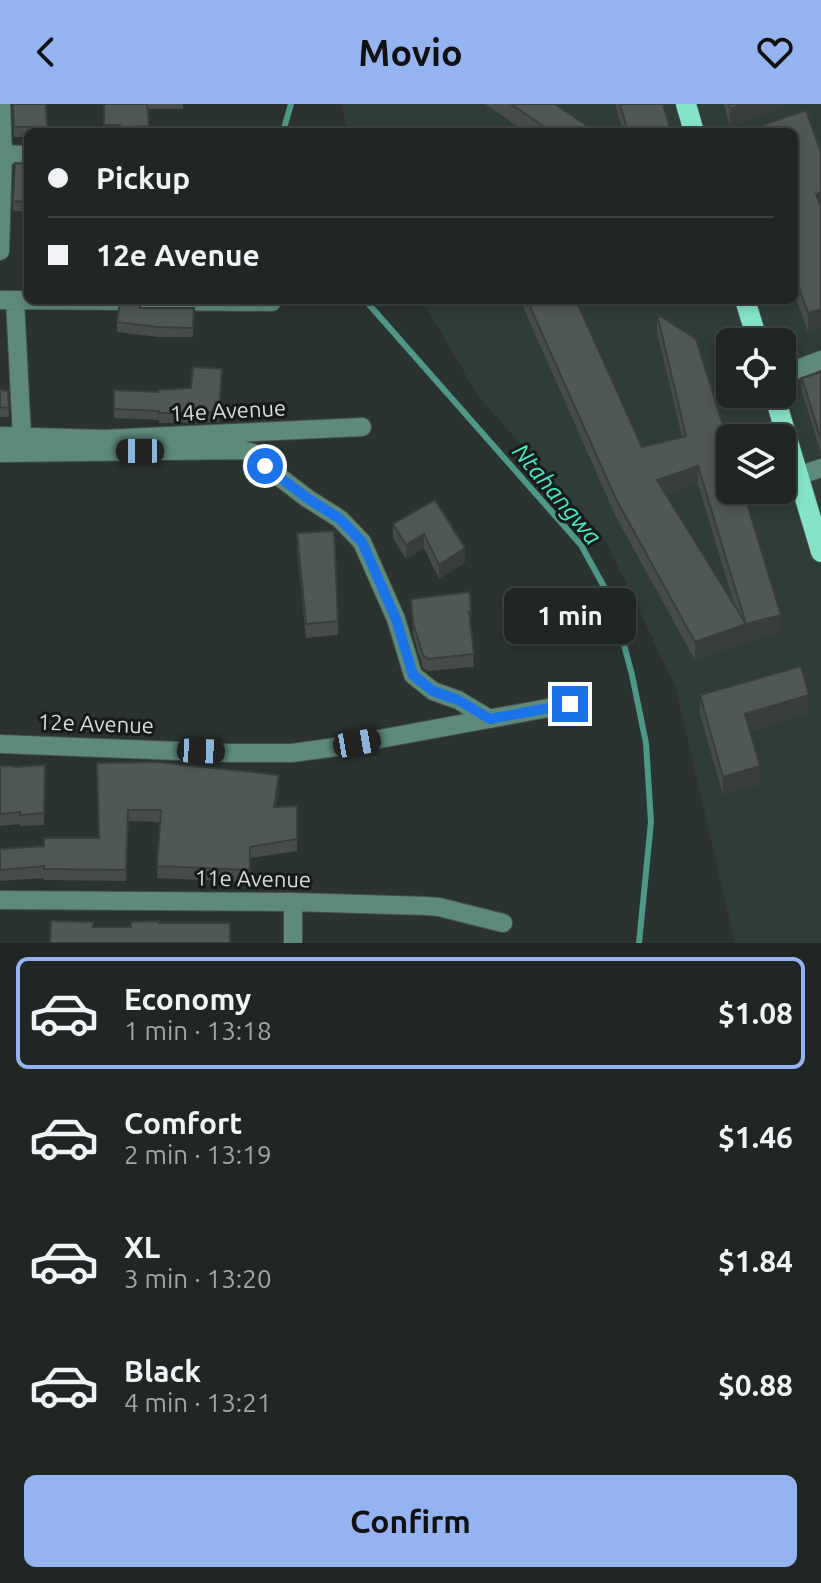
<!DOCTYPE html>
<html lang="en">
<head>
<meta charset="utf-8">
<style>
  :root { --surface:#202624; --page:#282e2c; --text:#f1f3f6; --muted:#a2a5a6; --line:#3d4341; --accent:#95b2f1 }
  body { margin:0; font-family:Ubuntu,sans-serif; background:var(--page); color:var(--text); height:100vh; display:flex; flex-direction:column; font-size:30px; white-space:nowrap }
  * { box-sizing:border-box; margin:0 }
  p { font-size:26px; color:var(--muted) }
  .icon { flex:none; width:44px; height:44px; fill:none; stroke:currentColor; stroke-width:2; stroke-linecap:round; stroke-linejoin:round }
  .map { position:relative; height:839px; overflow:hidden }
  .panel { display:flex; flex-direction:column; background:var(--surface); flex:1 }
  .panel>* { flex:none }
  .banner { position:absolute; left:24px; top:24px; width:774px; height:176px; border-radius:12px; box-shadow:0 4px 12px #0003,0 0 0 2px var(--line); display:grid; align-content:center; height:176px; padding:0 24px; background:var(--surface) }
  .fabs { position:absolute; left:716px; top:224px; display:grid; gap:16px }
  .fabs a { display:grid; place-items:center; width:80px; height:80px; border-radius:12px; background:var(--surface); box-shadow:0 4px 12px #0003,0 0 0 2px var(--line); font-size:40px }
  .end { position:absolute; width:36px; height:36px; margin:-18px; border:10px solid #1a73e8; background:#fff; box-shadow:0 0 0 4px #fff }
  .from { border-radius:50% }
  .bubble { position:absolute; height:56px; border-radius:12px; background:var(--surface); box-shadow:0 4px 12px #0003,0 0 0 2px var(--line); font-size:26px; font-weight:700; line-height:56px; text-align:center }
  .car { position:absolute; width:24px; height:48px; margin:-24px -12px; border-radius:10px; box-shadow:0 0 6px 2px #0007; background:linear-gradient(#222 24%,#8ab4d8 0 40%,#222 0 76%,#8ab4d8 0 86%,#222 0) }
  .banner b { display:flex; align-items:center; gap:28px; height:76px; font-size:30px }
  .banner b+b { border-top:2px solid var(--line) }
  .banner i { width:20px; height:20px; background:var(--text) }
  ul { padding:14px 0 0; list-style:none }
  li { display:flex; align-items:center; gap:24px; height:112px; margin:0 16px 12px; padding:0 8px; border:4px solid transparent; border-radius:12px }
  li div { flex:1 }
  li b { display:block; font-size:30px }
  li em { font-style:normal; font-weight:700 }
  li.active { border-color:var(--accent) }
  li>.icon { width:72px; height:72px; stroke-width:1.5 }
  .cta { display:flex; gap:16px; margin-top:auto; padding:16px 24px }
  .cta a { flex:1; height:92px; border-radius:12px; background:var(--accent); color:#111; font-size:32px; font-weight:700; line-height:92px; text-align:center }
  header { display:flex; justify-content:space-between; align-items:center; height:104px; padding:0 24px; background:var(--accent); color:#111; font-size:36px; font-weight:700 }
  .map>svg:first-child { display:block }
  .built { fill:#2e3d38; fill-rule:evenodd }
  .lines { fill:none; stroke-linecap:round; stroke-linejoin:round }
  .stream { stroke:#4f9787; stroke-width:6 }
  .minor-casing { stroke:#474e4b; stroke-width:20 }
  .major-casing { stroke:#474e4b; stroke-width:22 }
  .minor { stroke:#5e8a7c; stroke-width:18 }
  .major { stroke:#84e3c8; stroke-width:20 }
  .wall { fill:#454c4a; fill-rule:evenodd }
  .shaded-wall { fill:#383e3c }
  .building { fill:#505856; stroke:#383e3c; stroke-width:2; fill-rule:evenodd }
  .route { stroke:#1a73e8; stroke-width:10 }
  .labels { text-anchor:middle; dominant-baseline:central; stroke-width:6; stroke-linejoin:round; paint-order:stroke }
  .street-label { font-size:22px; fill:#d8dddb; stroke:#161a19 }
  .water-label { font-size:24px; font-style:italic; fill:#46eec7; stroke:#161a19 }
</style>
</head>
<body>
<header><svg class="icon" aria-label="back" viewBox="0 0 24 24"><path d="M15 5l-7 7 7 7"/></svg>Movio<svg class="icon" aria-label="heart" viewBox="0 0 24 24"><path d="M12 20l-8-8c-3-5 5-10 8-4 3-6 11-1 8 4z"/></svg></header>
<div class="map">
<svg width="821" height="839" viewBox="0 0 821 839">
  <rect width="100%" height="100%" fill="#2b3330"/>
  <path class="built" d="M342,0H821V839H735L675,581L604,434L478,292L422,196H794V28H347ZM730,238H782V290H730ZM730,334H782V386H730Z"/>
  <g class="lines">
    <path class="stream" d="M283,28L291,0
      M365,196L581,441L613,499L632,571L646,639L651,718L639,839"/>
    <g class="minor-casing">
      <path id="minor" d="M0,50L28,51
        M0,147L3,50L1,0
        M0,196L272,198
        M15,196L22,333
        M782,271L821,256
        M0,332L103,335L362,323
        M0,349L242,346L253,349L265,362L307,394L340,415L362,438L396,515L413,571L433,587L458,596L490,615
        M798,372L821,364
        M0,640L230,649H292L336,643L570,600
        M0,796L293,798L427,802L439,803L503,819
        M293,839V798"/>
    </g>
    <g class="major-casing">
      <path id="major" d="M686,0L694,28
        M745,196L758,238
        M774,290L821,448"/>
    </g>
    <use href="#minor" class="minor"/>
    <use href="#major" class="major"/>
  </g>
  <path class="wall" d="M13,0H46L47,28H28V33H14Z
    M104,0H183V5H147L149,28H104Z
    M485,0H555L596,28H526Z
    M615,0H663L671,28H623Z
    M724,0H784V2L730,23Z
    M794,28L821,49V223L808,228L794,189Z
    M15,59L28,60V108L13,107Z
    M520,196H576L642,343L682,333L657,228V210L781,529L746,538L695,556L616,413ZM698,380L735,503L666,391Z
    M140,204H194L193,233H158L117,228V218Z
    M821,268V349L802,288V274Z
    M222,275L219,318L159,319V316L114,314V286L158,288L191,284Z
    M0,286L8,287L9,313H0Z
    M435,396L465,458L439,475L424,444L406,455L393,434V420Z
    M297,429L338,517V531L306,534L297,444Z
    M411,495L471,508V521L474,563L428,567L423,564L413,531Z
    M700,591L809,609L750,627L760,680L723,691L700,610Z
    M97,659L279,683L276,703L297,702V747L250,754V778L157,774L160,718L128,717L126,777L44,776V774L0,777V745L44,742L98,734Z
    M45,661L44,721L20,722V720L0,722V662L15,663Z"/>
  <path class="shaded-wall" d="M743,0H784V2L730,23V5Z
    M821,88V106L816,90Z
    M821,205V223L808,228V209Z
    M698,362V380L657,394V376Z
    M424,430V444L406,455V441Z
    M465,444V458L439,475V461Z
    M781,511V529L746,538L695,556V538L746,520Z
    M809,591V609L745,628V610Z
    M760,662V680L723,691V673Z
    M279,671V683L274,714V703Z"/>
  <path class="building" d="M13,0H46L47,23H14Z
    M104,0H147L149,22L120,24V21H104Z
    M511,0H555L596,28H552Z
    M620,0H663L671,28H628Z
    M729,0H743L730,5Z
    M806,6L821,49V88L816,90L821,103V205L808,209L794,170V28H743Z
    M15,59L28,60V98L13,97Z
    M527,196H576L642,343L686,332L657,210L696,235L730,344V386H743L781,511L746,520L695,538L616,395ZM698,362L746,520L657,376Z
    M120,199L140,201V204H194L193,224L158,223L117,218Z
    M193,263L222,265L219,308L159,309V307L114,305V286L158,288V286L191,284Z
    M821,268V336L802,274Z
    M0,286L8,287L9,304L0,303Z
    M435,396L465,444L439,461L424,430L406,441L393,420Z
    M334,427L338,517L306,520L297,429Z
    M470,488L471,508H469L474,550L428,555L423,551L413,519L411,495Z
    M801,562L809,591L745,610L760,662L723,673L700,591Z
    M156,658L279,671L274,703L297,702V735L250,743V766L157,762L161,706H128L126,766L44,765V762L0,766V745L44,742V734H99L97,659Z
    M45,661L44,709L20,711V708L0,710V662H15V663Z
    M51,817L94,818L93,823H131V818L159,817V819H230V839H50Z"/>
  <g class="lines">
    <path class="route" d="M265,362L307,394L340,415L362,438L396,515L413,571L433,587L458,596L490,615L570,600"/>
  </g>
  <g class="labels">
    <g class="street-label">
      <text transform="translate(228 306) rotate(-3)">14e Avenue</text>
      <text transform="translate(96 619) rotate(2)">12e Avenue</text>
      <text transform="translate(253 774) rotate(1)">11e Avenue</text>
    </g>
    <g class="water-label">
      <text transform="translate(557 390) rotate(50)">Ntahangwa</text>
    </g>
  </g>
</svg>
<div class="fabs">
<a><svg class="icon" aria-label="locate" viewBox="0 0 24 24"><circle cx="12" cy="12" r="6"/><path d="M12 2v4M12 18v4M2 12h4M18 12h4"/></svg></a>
<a><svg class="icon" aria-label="layers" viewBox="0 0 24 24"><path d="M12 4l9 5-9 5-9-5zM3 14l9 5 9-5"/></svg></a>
</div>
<i class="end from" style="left:265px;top:362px"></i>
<i class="end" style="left:570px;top:600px"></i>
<div class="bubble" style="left:504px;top:484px;width:132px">1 min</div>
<i class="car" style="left:140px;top:347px;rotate:270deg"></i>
<i class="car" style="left:357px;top:639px;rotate:80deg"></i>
<i class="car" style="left:201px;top:647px;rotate:92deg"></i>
<div class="banner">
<b><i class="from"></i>Pickup</b>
<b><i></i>12e Avenue</b>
</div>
</div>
<section class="panel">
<ul>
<li class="active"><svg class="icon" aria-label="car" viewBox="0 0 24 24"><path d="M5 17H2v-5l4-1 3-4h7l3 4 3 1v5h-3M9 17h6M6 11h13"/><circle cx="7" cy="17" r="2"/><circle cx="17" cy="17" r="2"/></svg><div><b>Economy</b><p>1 min · 13:18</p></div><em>$1.08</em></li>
<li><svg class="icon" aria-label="car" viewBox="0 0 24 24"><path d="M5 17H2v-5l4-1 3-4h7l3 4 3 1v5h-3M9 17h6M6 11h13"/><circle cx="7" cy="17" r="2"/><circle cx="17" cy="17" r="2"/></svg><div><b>Comfort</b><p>2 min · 13:19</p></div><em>$1.46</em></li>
<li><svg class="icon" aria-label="car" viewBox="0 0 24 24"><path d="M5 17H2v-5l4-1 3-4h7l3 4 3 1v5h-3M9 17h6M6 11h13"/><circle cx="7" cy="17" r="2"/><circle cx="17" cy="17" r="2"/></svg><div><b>XL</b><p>3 min · 13:20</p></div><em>$1.84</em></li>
<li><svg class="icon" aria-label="car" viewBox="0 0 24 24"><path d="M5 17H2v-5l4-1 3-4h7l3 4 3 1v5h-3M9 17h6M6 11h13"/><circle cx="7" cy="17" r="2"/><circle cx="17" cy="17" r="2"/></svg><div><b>Black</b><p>4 min · 13:21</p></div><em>$0.88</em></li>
</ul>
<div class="cta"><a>Confirm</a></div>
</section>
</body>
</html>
